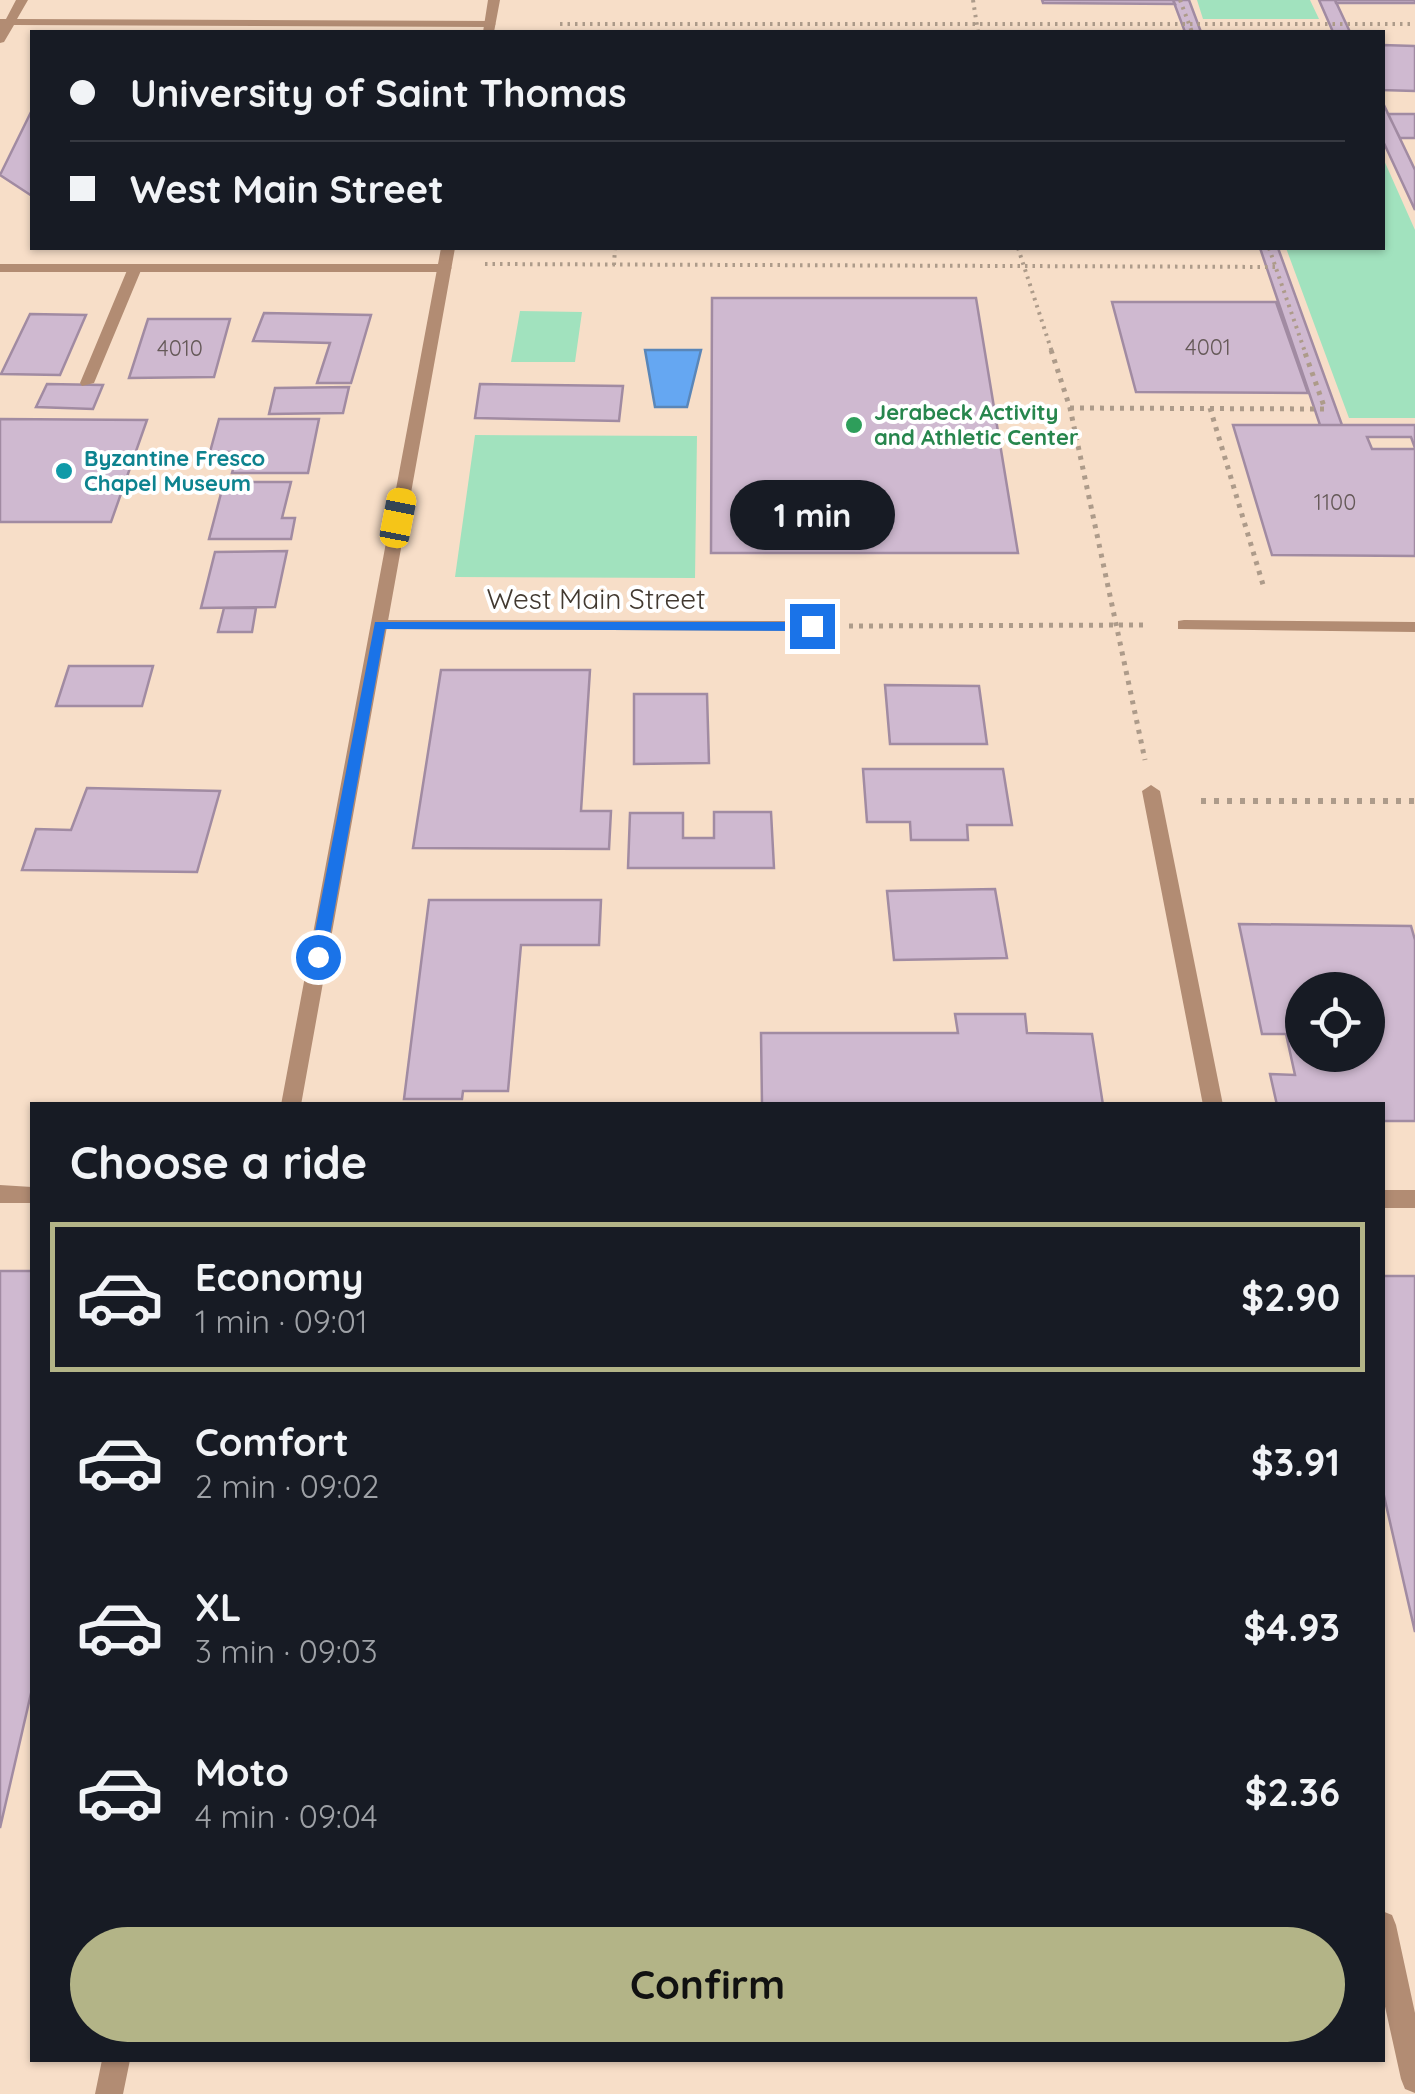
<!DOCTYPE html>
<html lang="en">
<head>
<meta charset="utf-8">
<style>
  :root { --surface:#171b24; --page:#242831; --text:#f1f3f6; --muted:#9ea1a6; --line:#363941; --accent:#b3b487 }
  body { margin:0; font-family:Quicksand,sans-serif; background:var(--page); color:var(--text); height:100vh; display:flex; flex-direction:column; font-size:38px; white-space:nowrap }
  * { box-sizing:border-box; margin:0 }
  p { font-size:32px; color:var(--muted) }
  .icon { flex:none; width:55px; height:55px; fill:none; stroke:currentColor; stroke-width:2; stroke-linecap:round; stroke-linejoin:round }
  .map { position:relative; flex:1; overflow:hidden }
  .drawer { position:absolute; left:30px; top:1102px; width:1355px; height:960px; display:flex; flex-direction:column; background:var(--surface); border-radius:0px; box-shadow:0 2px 8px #0004 }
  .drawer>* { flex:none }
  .top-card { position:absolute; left:30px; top:30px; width:1355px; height:220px; border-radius:0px; box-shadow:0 2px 8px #0004; display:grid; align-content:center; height:220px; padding:0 40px; background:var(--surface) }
  .tools { position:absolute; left:1285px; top:972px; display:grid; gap:20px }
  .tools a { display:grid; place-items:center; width:100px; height:100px; border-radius:50%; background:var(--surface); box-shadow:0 2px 8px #0004; font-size:50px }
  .end { position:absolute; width:45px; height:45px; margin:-22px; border:12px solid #1a73e8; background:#fff; box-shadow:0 0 0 5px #fff }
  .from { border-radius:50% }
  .bubble { position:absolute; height:70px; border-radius:35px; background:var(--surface); box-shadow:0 2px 8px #0004; font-size:32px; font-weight:700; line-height:70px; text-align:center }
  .car { position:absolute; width:30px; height:60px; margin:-30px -15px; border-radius:12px; box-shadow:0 0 8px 2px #0007; background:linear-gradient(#f5c518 24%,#345 0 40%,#f5c518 0 76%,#345 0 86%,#f5c518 0) }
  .top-card b { display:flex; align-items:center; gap:35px; height:95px; font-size:38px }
  .top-card b+b { border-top:2px solid var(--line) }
  .top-card i { width:25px; height:25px; background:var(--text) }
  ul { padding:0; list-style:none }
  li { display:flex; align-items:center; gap:30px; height:150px; margin:0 20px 15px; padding:0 20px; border:5px solid transparent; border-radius:0px }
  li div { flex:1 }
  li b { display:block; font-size:38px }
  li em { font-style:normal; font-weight:700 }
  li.active { border-color:var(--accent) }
  li>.icon { width:90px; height:90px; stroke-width:1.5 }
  h2 { padding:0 40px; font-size:45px; line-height:120px }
  .button { display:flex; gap:20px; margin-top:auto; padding:20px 40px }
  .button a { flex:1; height:115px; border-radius:60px; background:var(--accent); color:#111; font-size:40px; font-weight:700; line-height:115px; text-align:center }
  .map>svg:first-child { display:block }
  .green { fill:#a1e2be }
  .water { fill:#65a7f2; stroke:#5a86b8; stroke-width:2.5 }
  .building { fill:#cfb9d0; stroke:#a18ba2; stroke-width:2.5; fill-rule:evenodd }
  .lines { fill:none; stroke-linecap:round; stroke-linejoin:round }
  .path-far2 { stroke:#ad9b8a; stroke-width:4; stroke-dasharray:2.5 5; stroke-linecap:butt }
  .path-far1 { stroke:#ad9b8a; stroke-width:5; stroke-dasharray:4 6; stroke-linecap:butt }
  .path { stroke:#ad9b8a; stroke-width:6; stroke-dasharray:5 8; stroke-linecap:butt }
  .service { fill:#b28c73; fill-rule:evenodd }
  .minor { fill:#b28c73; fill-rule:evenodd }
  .tertiary { fill:#b28c73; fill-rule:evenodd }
  .route { fill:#1a73e8 }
  .leisure-dot { fill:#2e9e5b; stroke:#fff; stroke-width:4 }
  .culture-dot { fill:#0f9aa8; stroke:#fff; stroke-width:4 }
  .labels { text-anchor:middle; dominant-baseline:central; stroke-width:8; stroke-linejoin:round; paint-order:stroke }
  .number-label { font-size:22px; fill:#655958 }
  .far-leisure-label { font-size:22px; font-weight:bold; fill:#27864d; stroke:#fff; text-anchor:start }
  .far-culture-label { font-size:22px; font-weight:bold; fill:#0d838f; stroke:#fff; text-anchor:start }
  .street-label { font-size:28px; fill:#423930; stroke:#fff }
</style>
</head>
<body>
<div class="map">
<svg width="1415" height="2094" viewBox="0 0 1415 2094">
  <rect width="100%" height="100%" fill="#f7dec8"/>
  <path class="green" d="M1197,0H1310L1319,19H1203Z
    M1383,158L1415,230V418H1349L1286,248H1382Z
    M520,311L582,312L575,362H511Z
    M475,435L697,436L695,578L455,577Z"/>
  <path class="water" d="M645,350H701L687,407H655Z"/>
  <path class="building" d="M1042,0H1173L1175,4L1043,3Z
    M1173,0H1189L1201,32H1185Z
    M1319,0H1335L1350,32H1333Z
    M1335,0H1415V3H1336Z
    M1382,45L1415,46V91L1382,90Z
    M1382,101L1415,170V210L1382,139Z
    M32,110V196L0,175Z
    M1388,114H1415V138H1400Z
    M1260,248H1278L1342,425H1320Z
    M712,298H976L1018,553H711Z
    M1112,302H1276L1308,393L1136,392Z
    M264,313L371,315L351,383H317L330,343L253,341Z
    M30,314L86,315L60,375L1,374Z
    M148,319H230L214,377L129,378Z
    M47,384L103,385L93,409L36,407Z
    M480,384L623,386L619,421L475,418Z
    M349,387L343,413L269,414L275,388Z
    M0,419L147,420L111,522H0Z
    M219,419H319L308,473H232L238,452H210Z
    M1233,425H1415V448L1411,437H1367L1372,449H1415V556L1272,555Z
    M224,482H291L282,518H295L291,539H209Z
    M287,551L275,607L201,608L215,552Z
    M224,608H256L252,632H218Z
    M69,666H153L142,706H56Z
    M441,670H590L581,811H611L609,849L413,848Z
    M885,685L979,686L987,744H890Z
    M634,694H707L709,763L634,764Z
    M863,769H1003L1012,825H967L968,840H911L910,822H867Z
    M87,788L220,791L197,872L22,870L36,829L71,830Z
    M714,812H771L774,868H628L630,813H683V838H714Z
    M995,889L1007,958L894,960L887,891Z
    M429,900H601L599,945H521L508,1091H463L462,1099H404Z
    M1239,924L1411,926L1415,940V1121H1382V1105H1277L1270,1074L1295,1075L1286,1034H1262ZM1302,990H1368V1055H1302Z
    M955,1014H1025L1027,1033L1092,1034L1103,1105H762L761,1033H958Z
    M0,1271H32V1689L0,1828Z
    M1382,1276H1415V1632L1382,1487Z"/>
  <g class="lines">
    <path class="path-far2" d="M973,0L978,32
      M1180,0L1192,32
      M560,24H1415
      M1018,248L1052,352
      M1269,248L1305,352
      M485,264L1276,267
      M614,265L615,248"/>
    <path class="path-far1" d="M1051,350L1070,408L1145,760
      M1070,408L1325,409L1304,350
      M1210,408L1264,588
      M849,626L1146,625"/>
    <path class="path" d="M1201,801H1415"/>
    <path class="service" d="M135,264L142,268L94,383L82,386L80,383L128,268Z
      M1184,620L1415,622V632L1178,629V621Z
      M1151,785L1160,791L1223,1105H1203L1142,791Z"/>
    <path class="minor" d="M16,0H28L17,19L490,21L496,24L490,27L14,25L4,42L0,43V19H6Z
      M0,264H445L452,268L445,272H0Z
      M379,620L813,621L821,626L813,631L373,629V621Z
      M0,1185L32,1187V1203H0Z
      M1382,1190H1415V1208H1382Z
      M1382,1911L1392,1915L1396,1925L1415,2013V2093L1405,2089L1401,2079L1382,1993Z"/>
    <path class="tertiary" d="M488,0H500L494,32H483Z
      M441,248H455L301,1105H281Z
      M102,2060H130L123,2094H95Z"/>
  </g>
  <path class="route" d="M375,622H812L819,626L812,631L385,629L326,957L318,963L310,957Z"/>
  <circle class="leisure-dot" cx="854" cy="425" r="10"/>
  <circle class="culture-dot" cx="64" cy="471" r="10"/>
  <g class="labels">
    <g class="number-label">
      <text x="1208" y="347">4001</text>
      <text x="180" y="348">4010</text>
      <text x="1335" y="502">1100</text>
    </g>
    <g class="far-leisure-label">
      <text x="874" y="412">Jerabeck Activity<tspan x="874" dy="25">and Athletic Center</tspan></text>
    </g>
    <g class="far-culture-label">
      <text x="84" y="458">Byzantine Fresco<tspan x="84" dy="25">Chapel Museum</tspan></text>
    </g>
    <g class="street-label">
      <text x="596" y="598">West Main Street</text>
    </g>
  </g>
</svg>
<div class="tools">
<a><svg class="icon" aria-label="locate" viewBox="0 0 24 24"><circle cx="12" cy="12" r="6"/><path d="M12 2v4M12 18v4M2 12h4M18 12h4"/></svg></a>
</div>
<i class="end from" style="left:318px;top:957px"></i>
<i class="end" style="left:812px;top:626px"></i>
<div class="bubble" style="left:730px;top:480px;width:165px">1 min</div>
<i class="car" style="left:398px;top:518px;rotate:11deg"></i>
<div class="top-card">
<b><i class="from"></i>University of Saint Thomas</b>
<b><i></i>West Main Street</b>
</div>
<section class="drawer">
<h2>Choose a ride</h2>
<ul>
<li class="active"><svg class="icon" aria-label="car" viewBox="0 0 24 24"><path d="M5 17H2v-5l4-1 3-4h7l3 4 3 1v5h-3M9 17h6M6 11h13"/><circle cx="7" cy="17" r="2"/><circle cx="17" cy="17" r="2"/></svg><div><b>Economy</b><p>1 min · 09:01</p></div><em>$2.90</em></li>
<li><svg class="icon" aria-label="car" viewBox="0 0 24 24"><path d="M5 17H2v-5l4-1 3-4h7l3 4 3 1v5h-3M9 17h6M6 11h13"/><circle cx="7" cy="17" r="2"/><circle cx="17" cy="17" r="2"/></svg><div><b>Comfort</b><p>2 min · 09:02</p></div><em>$3.91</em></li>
<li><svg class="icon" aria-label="car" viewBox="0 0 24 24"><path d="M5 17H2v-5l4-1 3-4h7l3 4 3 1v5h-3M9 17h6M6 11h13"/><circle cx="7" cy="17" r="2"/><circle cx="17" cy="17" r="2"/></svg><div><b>XL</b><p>3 min · 09:03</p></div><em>$4.93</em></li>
<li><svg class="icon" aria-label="car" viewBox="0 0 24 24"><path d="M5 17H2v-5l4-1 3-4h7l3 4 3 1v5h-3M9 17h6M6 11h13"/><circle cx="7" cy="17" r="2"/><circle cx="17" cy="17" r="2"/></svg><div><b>Moto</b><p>4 min · 09:04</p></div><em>$2.36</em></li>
</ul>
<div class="button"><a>Confirm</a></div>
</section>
</div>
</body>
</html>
